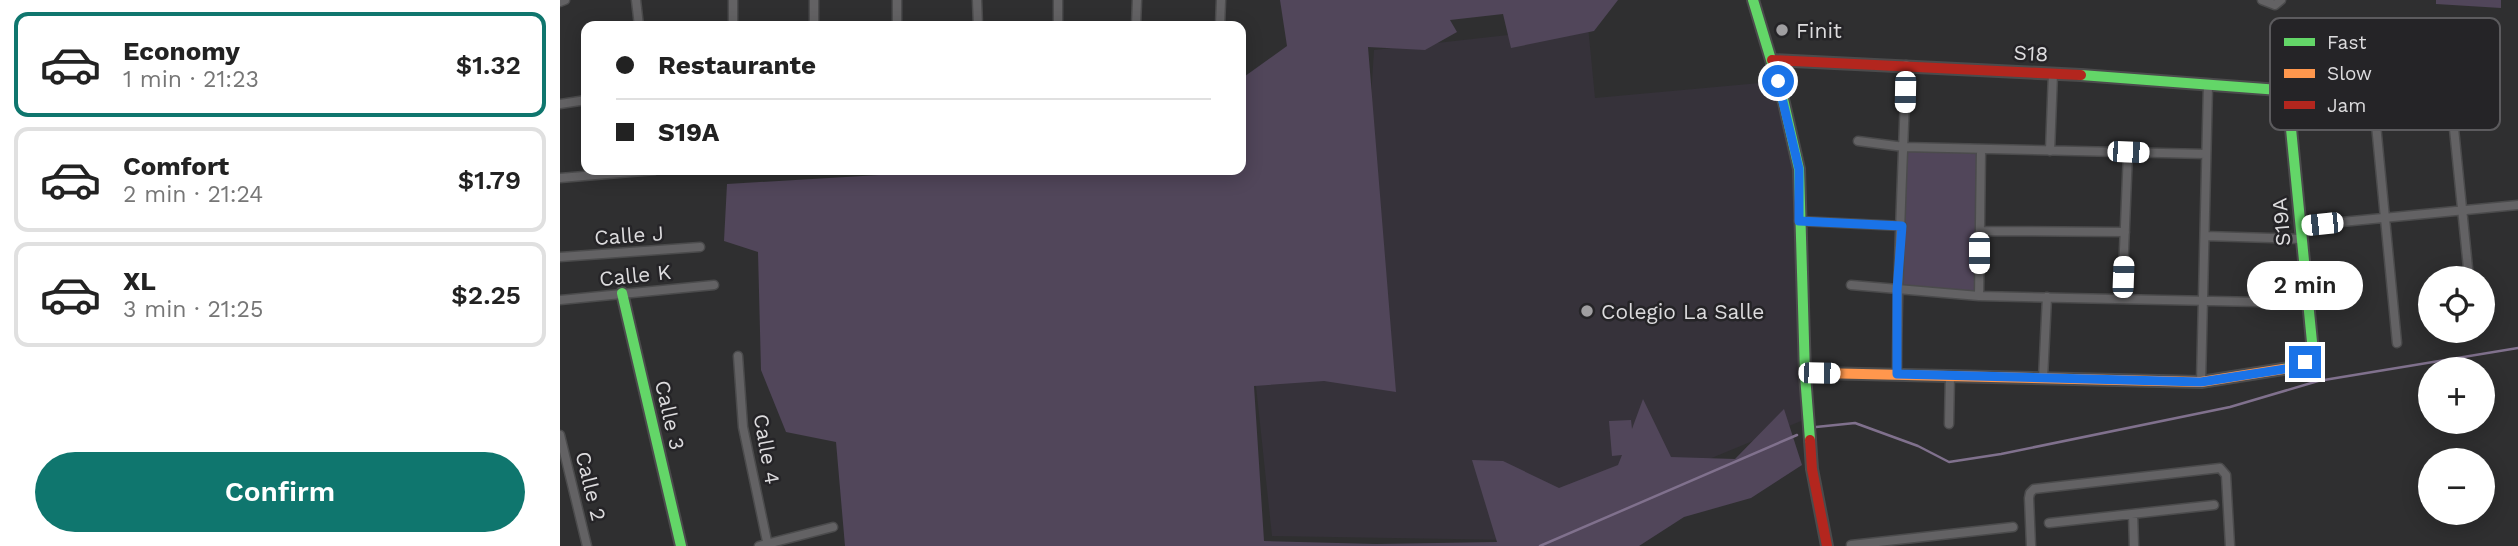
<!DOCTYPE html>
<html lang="en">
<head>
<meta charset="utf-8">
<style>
  :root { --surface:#fff; --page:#f6f6f6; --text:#222; --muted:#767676; --line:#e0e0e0; --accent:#0f766e }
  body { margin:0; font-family:"Work Sans",sans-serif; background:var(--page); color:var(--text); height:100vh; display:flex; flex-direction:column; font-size:26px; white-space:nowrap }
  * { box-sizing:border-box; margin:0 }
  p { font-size:23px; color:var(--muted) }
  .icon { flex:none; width:38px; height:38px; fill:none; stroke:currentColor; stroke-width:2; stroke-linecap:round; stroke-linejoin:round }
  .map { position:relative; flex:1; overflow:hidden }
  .details { display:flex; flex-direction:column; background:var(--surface); width:560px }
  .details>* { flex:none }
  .hud { position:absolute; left:21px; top:21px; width:665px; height:154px; border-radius:14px; box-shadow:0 4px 18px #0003; display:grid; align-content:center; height:154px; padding:0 35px; background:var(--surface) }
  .tools { position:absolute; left:1858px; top:266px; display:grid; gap:14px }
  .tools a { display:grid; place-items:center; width:77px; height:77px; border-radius:50%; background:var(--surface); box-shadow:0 4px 18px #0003; font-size:35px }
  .end { position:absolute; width:32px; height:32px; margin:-16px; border:9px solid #1a73e8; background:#fff; box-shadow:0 0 0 4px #fff }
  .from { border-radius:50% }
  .bubble { position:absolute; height:49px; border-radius:24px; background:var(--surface); box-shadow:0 4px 18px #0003; font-size:23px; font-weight:600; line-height:49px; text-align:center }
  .car { position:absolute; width:21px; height:42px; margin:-21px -10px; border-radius:9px; box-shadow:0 0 5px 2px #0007; background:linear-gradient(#fff 24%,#345 0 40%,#fff 0 76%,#345 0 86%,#fff 0) }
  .hud b { display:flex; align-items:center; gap:24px; height:66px; font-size:26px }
  .hud b+b { border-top:2px solid var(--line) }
  .hud i { width:18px; height:18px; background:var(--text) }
  ul { padding:12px 0 0; list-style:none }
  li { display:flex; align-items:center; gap:21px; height:105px; margin:0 14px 10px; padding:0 21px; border:4px solid var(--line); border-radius:14px }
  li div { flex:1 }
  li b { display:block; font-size:26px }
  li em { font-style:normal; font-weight:600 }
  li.selected { border-color:var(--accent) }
  li>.icon { width:63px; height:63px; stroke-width:1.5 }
  .button { display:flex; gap:14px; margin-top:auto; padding:14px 35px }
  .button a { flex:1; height:80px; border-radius:42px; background:var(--accent); color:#fff; font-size:28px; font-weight:600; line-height:80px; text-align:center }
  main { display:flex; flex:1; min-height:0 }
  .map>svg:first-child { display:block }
  .built { fill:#36323a }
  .green { fill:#51465a }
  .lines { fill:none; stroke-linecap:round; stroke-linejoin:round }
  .stream { stroke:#80718d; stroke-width:2.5 }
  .street-casing { stroke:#4b4b4c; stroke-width:11 }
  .fast-casing { stroke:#4b4b4c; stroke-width:14 }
  .slow-casing { stroke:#4b4b4c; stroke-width:14 }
  .jam-casing { stroke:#4b4b4c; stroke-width:14 }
  .street { stroke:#636264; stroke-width:8 }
  .fast { stroke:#63d668; stroke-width:10 }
  .slow { stroke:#ff974d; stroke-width:10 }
  .jam { stroke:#b3261e; stroke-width:10 }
  .route { stroke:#1a73e8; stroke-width:9 }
  .poi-dot { fill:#a09fa1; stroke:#252427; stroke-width:2.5 }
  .labels { text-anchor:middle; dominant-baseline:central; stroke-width:5; stroke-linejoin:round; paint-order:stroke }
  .poi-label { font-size:21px; fill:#dddcde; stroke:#252427; text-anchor:start }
  .street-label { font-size:21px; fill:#dddcde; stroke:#252427 }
  .key { fill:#252427; stroke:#5c5b5e; stroke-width:2 }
  .key-label { font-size:19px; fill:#dddcde }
</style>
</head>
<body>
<main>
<section class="details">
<ul>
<li class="selected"><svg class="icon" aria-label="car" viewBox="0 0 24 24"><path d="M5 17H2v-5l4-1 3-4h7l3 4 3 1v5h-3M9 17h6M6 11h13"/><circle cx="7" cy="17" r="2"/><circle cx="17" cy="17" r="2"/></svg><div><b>Economy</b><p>1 min · 21:23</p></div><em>$1.32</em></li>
<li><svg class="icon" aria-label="car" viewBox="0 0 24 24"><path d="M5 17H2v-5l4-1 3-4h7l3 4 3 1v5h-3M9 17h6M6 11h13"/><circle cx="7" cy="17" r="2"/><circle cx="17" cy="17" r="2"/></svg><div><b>Comfort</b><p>2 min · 21:24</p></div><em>$1.79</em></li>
<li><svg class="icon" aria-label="car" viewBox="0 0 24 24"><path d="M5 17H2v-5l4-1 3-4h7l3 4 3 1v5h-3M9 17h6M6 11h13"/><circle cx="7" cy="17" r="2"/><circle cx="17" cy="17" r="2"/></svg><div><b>XL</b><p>3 min · 21:25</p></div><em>$2.25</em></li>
</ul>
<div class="button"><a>Confirm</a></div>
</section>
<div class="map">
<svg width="1958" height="546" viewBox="0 0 1958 546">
  <rect width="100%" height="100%" fill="#2f2f30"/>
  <path class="built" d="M1028,26L1035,98L1211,82L1232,162L1241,421L953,540L712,536L693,358L808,146L814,50Z"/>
  <path class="green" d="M720,0H1058L1034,31L951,48L943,14L890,20L897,32L865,50L808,47L836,392L764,381L694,386L704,541L816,544L937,542L912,460L943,461L999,488L1058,465L1062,455L1052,456L1049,421L1071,420L1072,429L1083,399L1111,457L1175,459L1224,409L1242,465L1191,498L1124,517L1079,546H285L276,442L226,432L201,370L198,252L164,241L167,184L319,175L333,170H681V79L727,46Z
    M1876,0H1941V8L1876,4Z
    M1344,147L1421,149L1419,296L1337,290Z"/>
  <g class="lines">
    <path class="stream" d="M1256,427L1295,423L1358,446L1389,462L1441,454L1670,407L1758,381L1958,348
      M980,546L1237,435"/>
    <g class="street-casing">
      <path id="street" d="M76,0L79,26
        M173,0V26
        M254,0V26
        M337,0V26
        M417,0L418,26
        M498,0V26
        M1702,0L1715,5L1721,0
        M0,2L5,0
        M576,26L577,0
        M660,26L661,0
        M1887,59L1909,278
        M1810,62L1837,343
        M0,104L26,100
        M1298,141L1344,147L1646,154
        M1490,151L1493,73
        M0,178L95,170
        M1239,221L1342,226
        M1740,226L1958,205
        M1420,231L1565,232
        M1645,236L1741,239
        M0,257L140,247
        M1291,285L1419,296L1700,302
        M1419,296L1421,149
        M1562,299L1568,152
        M0,300L154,285
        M178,356L183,427L208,546
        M1337,374C1337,271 1343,168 1346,65
        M1483,378L1487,297
        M1641,382L1648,85
        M1389,424L1390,375
        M0,435L27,546
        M1573,514L1574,546
        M1489,523L1654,505
        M1291,545L1453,527
        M199,546L273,527
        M1471,546L1469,498L1470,493L1474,489L1660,468L1666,475L1670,546"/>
    </g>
    <g class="fast-casing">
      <path id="fast" d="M1193,0L1224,103L1239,169L1245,375L1250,440
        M1521,75L1719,90L1727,88
        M62,293L121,546
        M1723,369C1741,366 1750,361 1752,342L1727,88V49"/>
    </g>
    <g class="slow-casing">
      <path id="slow" d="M1259,373L1641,382L1723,369"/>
    </g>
    <g class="jam-casing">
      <path id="jam" d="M1212,60L1521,75
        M1250,440L1252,469L1267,546"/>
    </g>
    <use href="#street" class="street"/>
    <use href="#fast" class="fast"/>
    <use href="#slow" class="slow"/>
    <use href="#jam" class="jam"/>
  </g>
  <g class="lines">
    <path class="route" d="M1218,81L1239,169V221L1342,226L1337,290V374L1641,382L1731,368L1745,362"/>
  </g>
  <g class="poi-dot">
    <circle cx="1222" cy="30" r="7"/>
    <circle cx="1027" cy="311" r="7"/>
  </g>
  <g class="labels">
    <g class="poi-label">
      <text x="1236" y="30">Finit</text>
      <text x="1041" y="311">Colegio La Salle</text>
    </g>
    <g class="street-label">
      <text transform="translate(1471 53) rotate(3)">S18</text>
      <text transform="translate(1721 222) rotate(-95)">S19A</text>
      <text transform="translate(69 235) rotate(-4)">Calle J</text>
      <text transform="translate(75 275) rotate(-6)">Calle K</text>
      <text transform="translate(110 415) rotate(77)">Calle 3</text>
      <text transform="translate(207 449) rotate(80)">Calle 4</text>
      <text transform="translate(31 486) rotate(76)">Calle 2</text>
    </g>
  </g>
  <rect x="1710" y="18" width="230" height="112" rx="10" class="key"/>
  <rect x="1724" y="38" width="31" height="8" fill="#63d668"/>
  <rect x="1724" y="69" width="31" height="9" fill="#ff974d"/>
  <rect x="1724" y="101" width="31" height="8" fill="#b3261e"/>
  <g class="key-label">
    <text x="1767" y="49">Fast</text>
    <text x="1767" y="80">Slow</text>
    <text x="1767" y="112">Jam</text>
  </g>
</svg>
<div class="tools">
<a><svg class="icon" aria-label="locate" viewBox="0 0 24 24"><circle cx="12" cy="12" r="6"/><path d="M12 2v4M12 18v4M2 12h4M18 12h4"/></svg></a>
<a>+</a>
<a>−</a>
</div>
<i class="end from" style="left:1218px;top:81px"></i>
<i class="end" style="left:1745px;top:362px"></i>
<div class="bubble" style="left:1687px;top:261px;width:116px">2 min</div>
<i class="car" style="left:1345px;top:92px;rotate:181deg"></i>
<i class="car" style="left:1568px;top:152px;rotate:92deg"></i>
<i class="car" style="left:1762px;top:224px;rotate:264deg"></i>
<i class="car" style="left:1419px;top:253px;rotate:180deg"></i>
<i class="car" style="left:1563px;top:277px;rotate:2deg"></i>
<i class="car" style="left:1259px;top:373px;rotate:91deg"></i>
<div class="hud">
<b><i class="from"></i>Restaurante</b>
<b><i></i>S19A</b>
</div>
</div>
</main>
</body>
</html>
